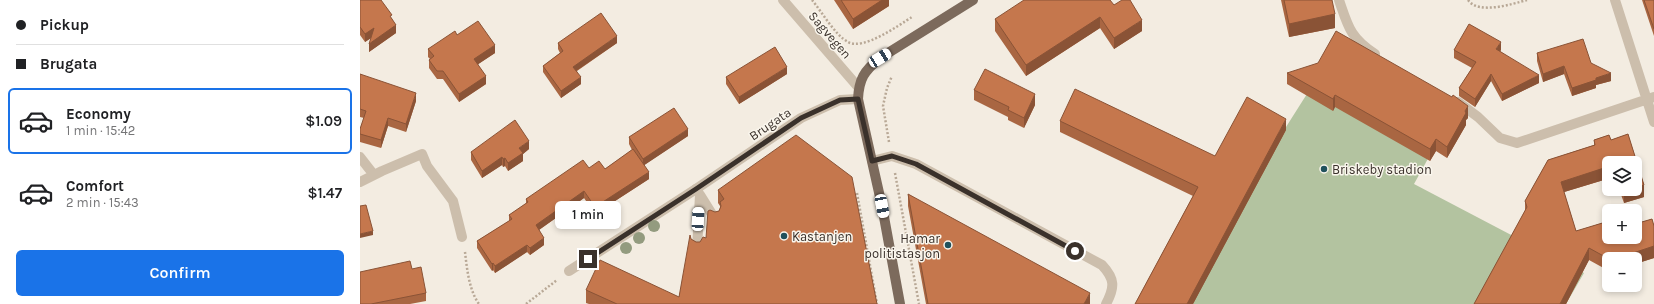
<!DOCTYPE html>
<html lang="en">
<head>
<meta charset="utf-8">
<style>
  :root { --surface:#fff; --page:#f2f2f2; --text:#202124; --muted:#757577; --line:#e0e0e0; --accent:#1a73e8 }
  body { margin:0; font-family:Karla,sans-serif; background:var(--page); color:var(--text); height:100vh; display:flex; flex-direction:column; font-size:15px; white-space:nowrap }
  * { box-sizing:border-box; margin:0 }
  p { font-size:13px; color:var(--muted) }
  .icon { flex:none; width:22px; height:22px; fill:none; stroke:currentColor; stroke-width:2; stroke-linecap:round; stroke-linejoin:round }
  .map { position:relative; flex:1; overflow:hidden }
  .panel { display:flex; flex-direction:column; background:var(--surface); width:360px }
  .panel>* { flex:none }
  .banner { display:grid; align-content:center; height:88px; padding:0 16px; background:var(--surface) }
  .fabs { position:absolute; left:1242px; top:156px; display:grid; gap:8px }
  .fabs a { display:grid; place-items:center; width:40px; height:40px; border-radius:6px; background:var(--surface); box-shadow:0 2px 6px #0003; font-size:20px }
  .end { position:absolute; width:18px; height:18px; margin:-9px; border:5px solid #3a312b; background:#fff; box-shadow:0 0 0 2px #fff }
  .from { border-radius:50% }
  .bubble { position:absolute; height:28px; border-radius:6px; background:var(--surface); box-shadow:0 2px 6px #0003; font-size:13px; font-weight:600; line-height:28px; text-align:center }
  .car { position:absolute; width:12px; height:24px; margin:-12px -6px; border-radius:5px; box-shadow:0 0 3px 1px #0007; background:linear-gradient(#fff 24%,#345 0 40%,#fff 0 76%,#345 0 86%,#fff 0) }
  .banner b { display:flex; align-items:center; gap:14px; height:38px; font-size:15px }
  .banner b+b { border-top:1px solid var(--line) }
  .banner i { width:10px; height:10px; background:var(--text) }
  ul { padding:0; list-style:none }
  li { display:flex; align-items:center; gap:12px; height:66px; margin:0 8px 6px; padding:0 8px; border:2px solid transparent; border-radius:6px }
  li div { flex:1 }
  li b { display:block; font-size:15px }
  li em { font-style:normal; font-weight:600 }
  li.on { border-color:var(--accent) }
  li>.icon { width:36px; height:36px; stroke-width:1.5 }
  .primary-button { display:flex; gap:8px; margin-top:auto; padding:8px 16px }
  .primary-button a { flex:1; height:46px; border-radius:6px; background:var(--accent); color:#fff; font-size:16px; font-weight:600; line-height:46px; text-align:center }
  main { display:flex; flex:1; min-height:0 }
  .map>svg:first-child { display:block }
  .green { fill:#b3c3a0 }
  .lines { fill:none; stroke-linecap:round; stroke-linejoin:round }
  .path { stroke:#b8a896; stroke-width:2.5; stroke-dasharray:2 2; stroke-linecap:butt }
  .lane { stroke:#ccbeac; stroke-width:10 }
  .street { stroke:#ccbeac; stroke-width:10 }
  .primary { stroke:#7c6a5c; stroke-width:10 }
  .tree { fill:#939b7f }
  .wall { fill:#a96642 }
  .shaded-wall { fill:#8a5336 }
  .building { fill:#c5774d; stroke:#8a5336 }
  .route { stroke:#3a312b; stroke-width:5 }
  .poi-dot { fill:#20515c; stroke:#faf6ed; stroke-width:1.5 }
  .labels { text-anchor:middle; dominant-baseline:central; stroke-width:3; stroke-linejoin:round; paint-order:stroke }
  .street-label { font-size:13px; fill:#3a312b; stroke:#faf6ed }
  .poi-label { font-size:13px; fill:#3a312b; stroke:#faf6ed; text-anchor:start }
</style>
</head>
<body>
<main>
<section class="panel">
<div class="banner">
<b><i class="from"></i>Pickup</b>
<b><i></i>Brugata</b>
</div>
<ul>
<li class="on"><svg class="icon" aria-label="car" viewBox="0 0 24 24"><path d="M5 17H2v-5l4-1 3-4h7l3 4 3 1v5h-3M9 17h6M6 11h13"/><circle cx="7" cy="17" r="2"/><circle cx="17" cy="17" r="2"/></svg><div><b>Economy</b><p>1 min · 15:42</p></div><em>$1.09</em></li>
<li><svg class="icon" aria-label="car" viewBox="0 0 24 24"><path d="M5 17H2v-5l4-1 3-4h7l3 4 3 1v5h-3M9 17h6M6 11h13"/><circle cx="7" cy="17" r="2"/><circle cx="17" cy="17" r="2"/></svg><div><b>Comfort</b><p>2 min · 15:43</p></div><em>$1.47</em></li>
</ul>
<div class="primary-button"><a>Confirm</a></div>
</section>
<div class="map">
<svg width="1294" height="304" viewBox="0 0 1294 304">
  <rect width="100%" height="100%" fill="#f3ece1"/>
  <path class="green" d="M952,86L1070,155L1054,184L1224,273L1206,304H794L926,127Z"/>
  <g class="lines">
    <path class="path" d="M452,0C462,12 475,35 488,42C503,51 539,25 552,17
      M1108,0C1119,15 1152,4 1167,0
      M529,142L523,106L527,88L532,76
      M535,173L559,304
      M497,193L517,304
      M105,252C107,269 109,290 119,304
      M166,304L197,280"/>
    <path class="lane" d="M512,161L532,156L556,164L742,265C755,279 755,287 746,304
      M336,189L340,195L337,249
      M340,195L355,219"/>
    <path class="street" d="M423,0L499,88
      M979,0C988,26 990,38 1015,54
      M1255,0L1294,122
      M1098,102L1118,117L1140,138L1157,143L1294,97
      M0,157L14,175
      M0,182L22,171L62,154L67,166L93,201L102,237
      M209,271L336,189L441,118L480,100L498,99"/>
    <path class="primary" d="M540,304L522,206L498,99C499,79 504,71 520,58L613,0"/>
  </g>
  <g class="tree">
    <circle cx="294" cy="226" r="6"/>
    <circle cx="279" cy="238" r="6"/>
    <circle cx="266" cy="248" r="6"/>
  </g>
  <path class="wall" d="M0,0L32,19L36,33L9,52L11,38L5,42L0,35Z
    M474,0H529V6L493,29Z
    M921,0H972L975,28L929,37Z
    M1282,0H1294V36Z
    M754,5L782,31L754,49L740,28L666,76L635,31V19Z
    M97,35L135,53L118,64L126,84L99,102L83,79H77L69,68V60L70,59L68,57V49Z
    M198,43H257L217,71L221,84L201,98L183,72V66L200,53L198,49Z
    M1094,50H1141L1140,51L1179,83L1142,101L1131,81L1115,107L1099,96V88L1112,68L1094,58Z
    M1177,53L1231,63L1251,81L1236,85V88L1212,96L1204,74L1183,82L1177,61Z
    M927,73L1108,118L1106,120V125L1087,158L1076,151L1070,161L975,107L973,111L927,84Z
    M0,74L56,101L46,132L28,126L21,148L0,142V129L4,118L0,117Z
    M427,74L379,104L366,84V77Z
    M614,90L675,105L664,128L648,120V117L614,100Z
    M700,121L855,156L926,130L833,304H775L833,196L700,132Z
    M1268,134L1284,185V197L1264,203L1259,189H1275V163H1249V182L1248,183L1247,179L1204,192L1216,231L1249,221V237H1275V224L1292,219L1294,226V258L1275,264V259H1249V271L1229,260L1206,304H1114L1165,211V201L1188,160L1234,145V140L1249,135L1251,140Z
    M328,136L284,165L289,179L235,214L224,198L179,230L184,245L170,255L167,252L135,273L133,270L132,271L117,248V241L149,221V215L166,204V199L229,168L245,169L272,150L269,144V137Z
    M169,149L163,154V161L148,171L145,166L143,167L142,165L122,178L111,160V152Z
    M358,190L517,304H229L226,303V290L319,297L331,239L336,242H340L346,238L355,212L359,211L360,208V206L358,203Z
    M548,194L730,304H566L548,206Z
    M52,269L66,293V301L50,304H0Z"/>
  <path class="shaded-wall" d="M522,0H529V6L493,29V19Z
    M975,14V28L929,37V24Z
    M740,17V28L666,76V65Z
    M782,20V31L754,49V38Z
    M36,25V33L9,52V44Z
    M14,28V36L5,42V34Z
    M257,36V43L213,73V67Z
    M1141,42V50L1136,57V49Z
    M135,45V53L114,67V59Z
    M1204,66V74L1183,82V74Z
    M427,67V74L379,104V97Z
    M1251,73V81L1236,85V88L1212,96V88L1236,78Z
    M1131,74V81L1115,107V99Z
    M1179,75V83L1142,101V94Z
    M126,76V84L99,102V94Z
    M221,77V84L201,98V91Z
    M56,93V101L46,132V124Z
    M675,94V105L664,128V118Z
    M975,95V107L973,111V99Z
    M1108,106V118L1106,120V125L1087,158V147L1105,111Z
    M28,118V126L21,148V140Z
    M926,119V130L833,304H827Z
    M328,129V136L283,166V159Z
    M1076,139V151L1070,161V149Z
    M169,141V149L163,154V161L148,171V163L159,148Z
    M142,157V165L122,178V171Z
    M145,158V166L143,167V159Z
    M1247,167V179L1201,193V182Z
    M1248,171H1249V182L1248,183Z
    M289,172V179L235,214V207Z
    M1284,185V197L1264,203V191L1271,189H1275V188Z
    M224,191V198L176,232V225Z
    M13,231V235L0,238V234Z
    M184,238V245L170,255V248Z
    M167,245V252L135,273V266Z
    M1294,246V258L1275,264V259H1265L1267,255Z
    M1229,248V260L1206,304H1200Z
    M133,263V270L132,271V264Z
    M730,293V304H724Z"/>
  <path class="building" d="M0,0H21L32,15L30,16L36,25L9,44L14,28L5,34L0,27Z
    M481,0H522L493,19Z
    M664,0H750L754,5L762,0H770L782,20L754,38L740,17L666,65L635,19Z
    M924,0H972L975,14L929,24Z
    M1284,0H1294V29Z
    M241,13L257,36L213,67L221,77L201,91L183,66L203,51L198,43Z
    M118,21L135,45L114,59L126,76L99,94L83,71H77L69,60L74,56L68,49L95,31L97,35Z
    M1109,24L1141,42L1136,49L1179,75L1142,94L1131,74L1115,99L1099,88L1116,62L1094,50Z
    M976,31L1092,97L1093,95L1108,106L1105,111L1106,113L1087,147L1076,139L1070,149L975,95L973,99L927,73L958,63Z
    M1223,39L1231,63L1251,73L1236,78V80L1212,88L1204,66L1183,74L1177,53Z
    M415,47L427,67L379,97L366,77Z
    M625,69L675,94L664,118L648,110L649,107L614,90Z
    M0,74L56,93L46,124L28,118L21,140L0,134V129L6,111L0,109Z
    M715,89L855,156L887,97L926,119L827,304H775L838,187L700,121Z
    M314,108L328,129L283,159L269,137Z
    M155,120L169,141L159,148L163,153L148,163L145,158L143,159L142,157L122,171L111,152Z
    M1268,134L1284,185L1275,188V163H1249V171H1248L1247,167L1201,182L1216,231L1249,221V237H1275V224L1292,219L1294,226V246L1267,255L1268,258L1265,259H1249L1229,248L1200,304H1114L1167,207L1165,201L1188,160L1235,145L1234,140L1249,135L1251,140Z
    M436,135L492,177L517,304H257L226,290L240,260L319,297L330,235L331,239L336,242H340L343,237L346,238L348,211L350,210L355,212L359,211L361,206L360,202L364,199L358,190Z
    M273,149L289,172L235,207L224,191L176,225L184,238L170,248L167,245L135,266L133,263L132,264L117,241L152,219L149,215L168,202L166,199L223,160L229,168L239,161L245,169Z
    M1263,189H1271L1264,191Z
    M548,194L730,293L724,304H568Z
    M6,205L13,231L0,234V206Z
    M50,261L52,269L61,267L66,293L11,304H0V272Z"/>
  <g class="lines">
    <path class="route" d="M228,259L336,189L441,118L480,100L498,99L512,161L532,156L556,164L715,251"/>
  </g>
  <g class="poi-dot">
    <circle cx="964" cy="169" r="4"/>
    <circle cx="424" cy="236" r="4"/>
    <circle cx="588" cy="245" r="4"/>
  </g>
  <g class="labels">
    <g class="street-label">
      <text transform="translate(470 35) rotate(49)">Sagvegen</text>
      <text transform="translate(410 124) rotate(-34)">Brugata</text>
    </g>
    <g class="poi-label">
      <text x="972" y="169">Briskeby stadion</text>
      <text x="432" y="236">Kastanjen</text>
      <text x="580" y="238" text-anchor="end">Hamar<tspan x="580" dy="15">politistasjon</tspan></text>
    </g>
  </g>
</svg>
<div class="fabs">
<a><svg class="icon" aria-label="layers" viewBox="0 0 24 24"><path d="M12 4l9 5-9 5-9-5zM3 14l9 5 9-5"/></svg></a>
<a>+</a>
<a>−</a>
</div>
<i class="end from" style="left:715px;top:251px"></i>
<i class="end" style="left:228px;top:259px"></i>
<div class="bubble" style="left:195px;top:201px;width:66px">1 min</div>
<i class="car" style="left:520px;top:58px;rotate:58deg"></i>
<i class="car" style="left:522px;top:206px;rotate:169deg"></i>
<i class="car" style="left:338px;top:219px;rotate:3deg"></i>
</div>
</main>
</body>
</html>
